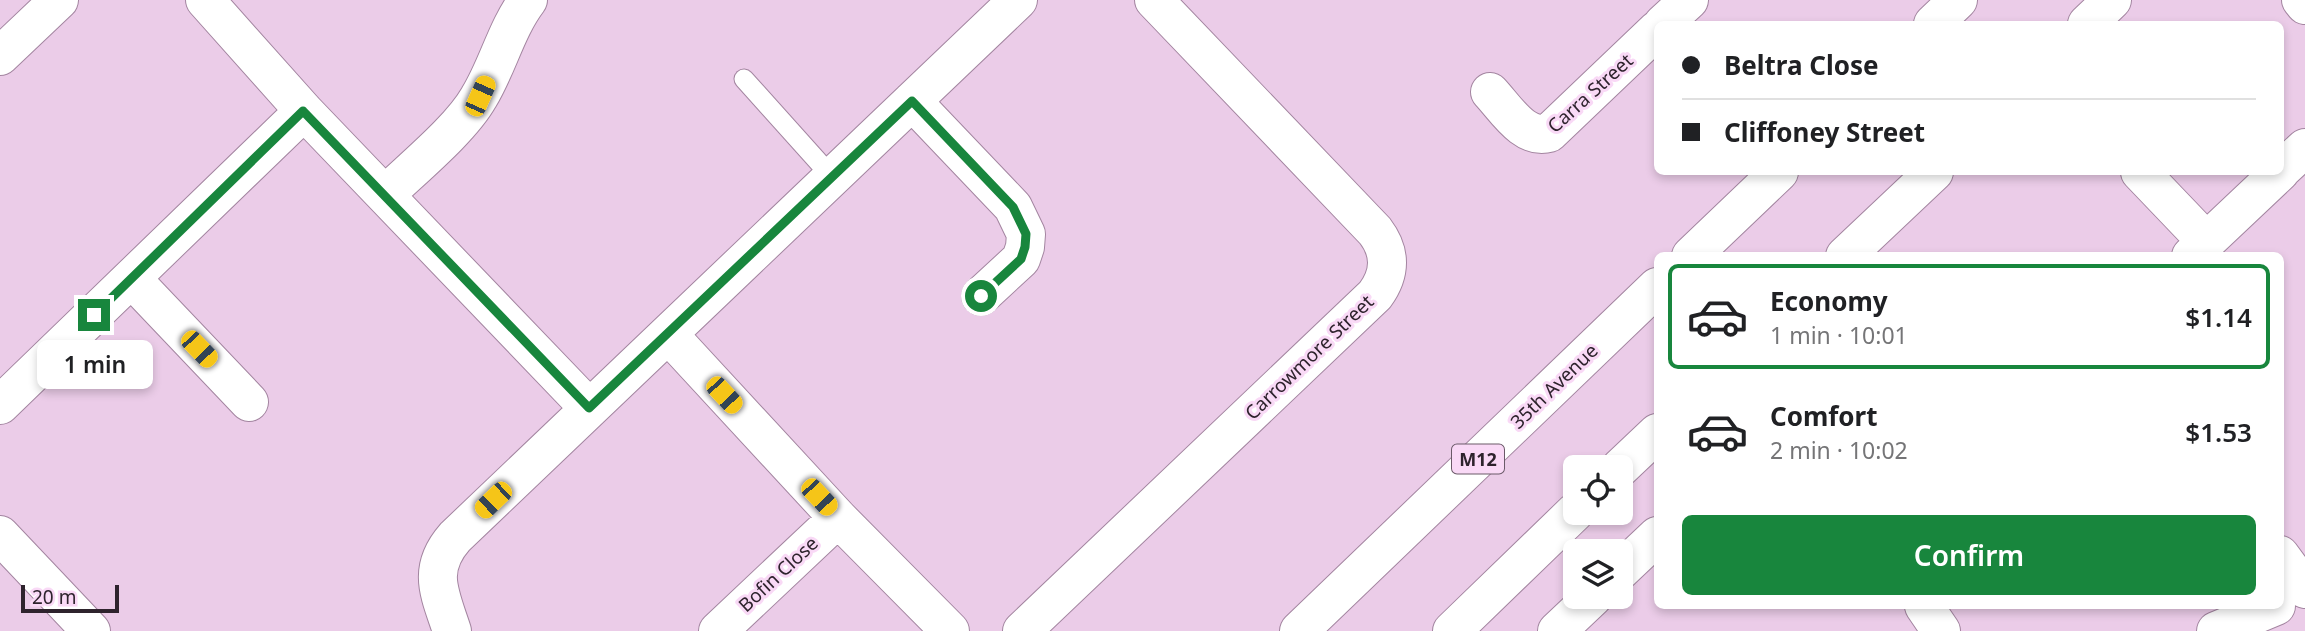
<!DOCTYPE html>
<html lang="en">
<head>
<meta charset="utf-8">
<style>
  :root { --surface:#fff; --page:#f6f6f6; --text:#202124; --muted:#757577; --line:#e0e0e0; --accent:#18863d }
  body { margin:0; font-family:"Noto Sans",sans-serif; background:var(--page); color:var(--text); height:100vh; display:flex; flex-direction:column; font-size:26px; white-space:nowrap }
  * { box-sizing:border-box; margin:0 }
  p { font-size:23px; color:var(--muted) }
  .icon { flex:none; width:38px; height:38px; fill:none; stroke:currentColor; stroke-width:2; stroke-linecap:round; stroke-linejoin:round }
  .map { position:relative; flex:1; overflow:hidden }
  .details { position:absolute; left:1654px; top:252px; width:630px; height:357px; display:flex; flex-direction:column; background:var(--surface); border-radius:10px; box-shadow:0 4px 10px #0003 }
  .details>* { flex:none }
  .hud { position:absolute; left:1654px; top:21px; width:630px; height:154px; border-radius:10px; box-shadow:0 4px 10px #0003; display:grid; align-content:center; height:154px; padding:0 28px; background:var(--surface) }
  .buttons { position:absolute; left:1563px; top:455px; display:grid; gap:14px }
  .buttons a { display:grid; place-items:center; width:70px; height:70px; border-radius:10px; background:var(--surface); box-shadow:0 4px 10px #0003; font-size:35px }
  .scale { position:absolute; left:21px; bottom:18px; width:98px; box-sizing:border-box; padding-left:7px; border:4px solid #2e232d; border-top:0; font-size:19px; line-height:24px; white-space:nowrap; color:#2e232d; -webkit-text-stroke:5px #f9d9f6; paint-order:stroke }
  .end { position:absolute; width:32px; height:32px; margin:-16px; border:9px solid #18863d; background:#fff; box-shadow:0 0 0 4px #fff }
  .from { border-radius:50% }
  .bubble { position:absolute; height:49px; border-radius:10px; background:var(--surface); box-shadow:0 4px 10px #0003; font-size:23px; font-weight:600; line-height:49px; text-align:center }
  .car { position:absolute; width:21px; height:42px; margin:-21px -10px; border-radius:9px; box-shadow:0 0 5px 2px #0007; background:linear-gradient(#f5c518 24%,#345 0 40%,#f5c518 0 76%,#345 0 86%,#f5c518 0) }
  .hud b { display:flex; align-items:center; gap:24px; height:66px; font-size:26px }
  .hud b+b { border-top:2px solid var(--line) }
  .hud i { width:18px; height:18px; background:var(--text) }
  ul { padding:12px 0 0; list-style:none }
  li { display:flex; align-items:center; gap:21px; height:105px; margin:0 14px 10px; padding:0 14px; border:4px solid transparent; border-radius:10px }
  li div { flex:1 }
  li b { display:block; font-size:26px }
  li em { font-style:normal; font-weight:600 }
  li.current { border-color:var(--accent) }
  li>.icon { width:63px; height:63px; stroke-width:1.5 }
  .primary-button { display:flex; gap:14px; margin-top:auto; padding:14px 28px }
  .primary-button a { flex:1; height:80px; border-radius:10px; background:var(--accent); color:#fff; font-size:28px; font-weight:600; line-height:80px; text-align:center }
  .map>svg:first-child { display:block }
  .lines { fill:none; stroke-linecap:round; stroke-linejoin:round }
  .lane-casing { stroke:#a385a0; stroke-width:21 }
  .street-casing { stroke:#a385a0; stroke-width:40 }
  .primary-casing { stroke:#a385a0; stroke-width:40 }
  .lane { stroke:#fff; stroke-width:19 }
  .street { stroke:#fff; stroke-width:38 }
  .primary { stroke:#fff; stroke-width:38 }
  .route { stroke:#18863d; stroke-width:9 }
  .labels { text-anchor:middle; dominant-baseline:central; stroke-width:6; stroke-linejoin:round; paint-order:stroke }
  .shield { fill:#f9d9f6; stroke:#6b5a69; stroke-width:2 }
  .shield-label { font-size:18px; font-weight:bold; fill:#2e232d }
  .street-label { font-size:19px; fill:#2e232d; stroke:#f9d9f6 }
</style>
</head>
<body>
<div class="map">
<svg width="2305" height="631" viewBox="0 0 2305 631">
  <rect width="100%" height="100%" fill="#ebcce8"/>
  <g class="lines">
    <g class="lane-casing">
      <path id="lane" d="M744,79L832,177"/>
    </g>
    <g class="street-casing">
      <path id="street" d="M205,0L304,111L589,408
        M2301,0L2305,5
        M1663,24L1689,0
        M0,56L59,0
        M1490,92C1506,109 1524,140 1549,133L1657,30
        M912,101L1013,207L1026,234L1025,247L1021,259L981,296
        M2280,171L2305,148
        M2140,172L2206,241
        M385,195C413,168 461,129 479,97C498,66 506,29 528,0
        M2191,256L2280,172
        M132,279L249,402
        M668,334L838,518L950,631
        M0,405L304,111
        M0,535L91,631
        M2280,555L2305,589
        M1620,571L1657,536
        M1924,606L1941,631
        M452,631C440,594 426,570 455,537L1018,0
        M718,631L838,518
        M1022,631L1375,295C1391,273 1391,252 1375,231L1154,0
        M1557,631L1593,597
        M2216,631L2276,606"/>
    </g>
    <g class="primary-casing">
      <path id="primary" d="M1933,24L1958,0
        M2087,24L2112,0
        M1691,256L1779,172
        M1845,256L1934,172
        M1620,468L1657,433
        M1299,631L1657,287
        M1452,631L1575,512"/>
    </g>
    <use href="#lane" class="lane"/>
    <use href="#street" class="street"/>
    <use href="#primary" class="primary"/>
  </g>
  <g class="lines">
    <path class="route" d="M94,315L303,111L589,408L912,101L1013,207L1026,234L1025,247L1021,259L981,296"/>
  </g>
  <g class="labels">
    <rect class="shield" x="1452" y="444.5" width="52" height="29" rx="5"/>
    <g class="shield-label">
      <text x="1478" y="459">M12</text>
    </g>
    <g class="street-label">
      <text transform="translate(1590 93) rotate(-42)">Carra Street</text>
      <text transform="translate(1309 357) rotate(-44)">Carrowmore Street</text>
      <text transform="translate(1554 386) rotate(-44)">35th Avenue</text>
      <text transform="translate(778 574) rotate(-43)">Bofin Close</text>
    </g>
  </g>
</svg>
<div class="buttons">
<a><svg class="icon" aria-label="locate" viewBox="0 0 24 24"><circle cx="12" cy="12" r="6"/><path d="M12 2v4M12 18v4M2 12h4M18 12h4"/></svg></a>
<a><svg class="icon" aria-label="layers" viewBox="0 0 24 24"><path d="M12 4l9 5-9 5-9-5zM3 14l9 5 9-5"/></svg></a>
</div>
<div class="scale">20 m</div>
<i class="end from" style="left:981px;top:296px"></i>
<i class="end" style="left:94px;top:315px"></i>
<div class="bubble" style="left:37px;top:340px;width:116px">1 min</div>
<i class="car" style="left:480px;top:96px;rotate:24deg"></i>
<i class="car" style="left:199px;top:349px;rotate:136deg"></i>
<i class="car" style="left:724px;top:395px;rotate:137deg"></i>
<i class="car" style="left:819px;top:497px;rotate:137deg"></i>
<i class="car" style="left:493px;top:500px;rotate:226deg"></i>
<div class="hud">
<b><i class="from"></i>Beltra Close</b>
<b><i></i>Cliffoney Street</b>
</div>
<section class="details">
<ul>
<li class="current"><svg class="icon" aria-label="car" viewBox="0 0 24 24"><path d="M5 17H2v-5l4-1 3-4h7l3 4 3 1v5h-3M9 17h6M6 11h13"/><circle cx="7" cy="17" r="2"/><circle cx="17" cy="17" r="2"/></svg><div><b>Economy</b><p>1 min · 10:01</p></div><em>$1.14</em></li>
<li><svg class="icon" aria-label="car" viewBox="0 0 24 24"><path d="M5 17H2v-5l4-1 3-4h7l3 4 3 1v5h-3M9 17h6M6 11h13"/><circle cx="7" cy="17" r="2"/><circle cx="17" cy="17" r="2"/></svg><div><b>Comfort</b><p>2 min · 10:02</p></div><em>$1.53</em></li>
</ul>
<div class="primary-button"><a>Confirm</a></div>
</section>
</div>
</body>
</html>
